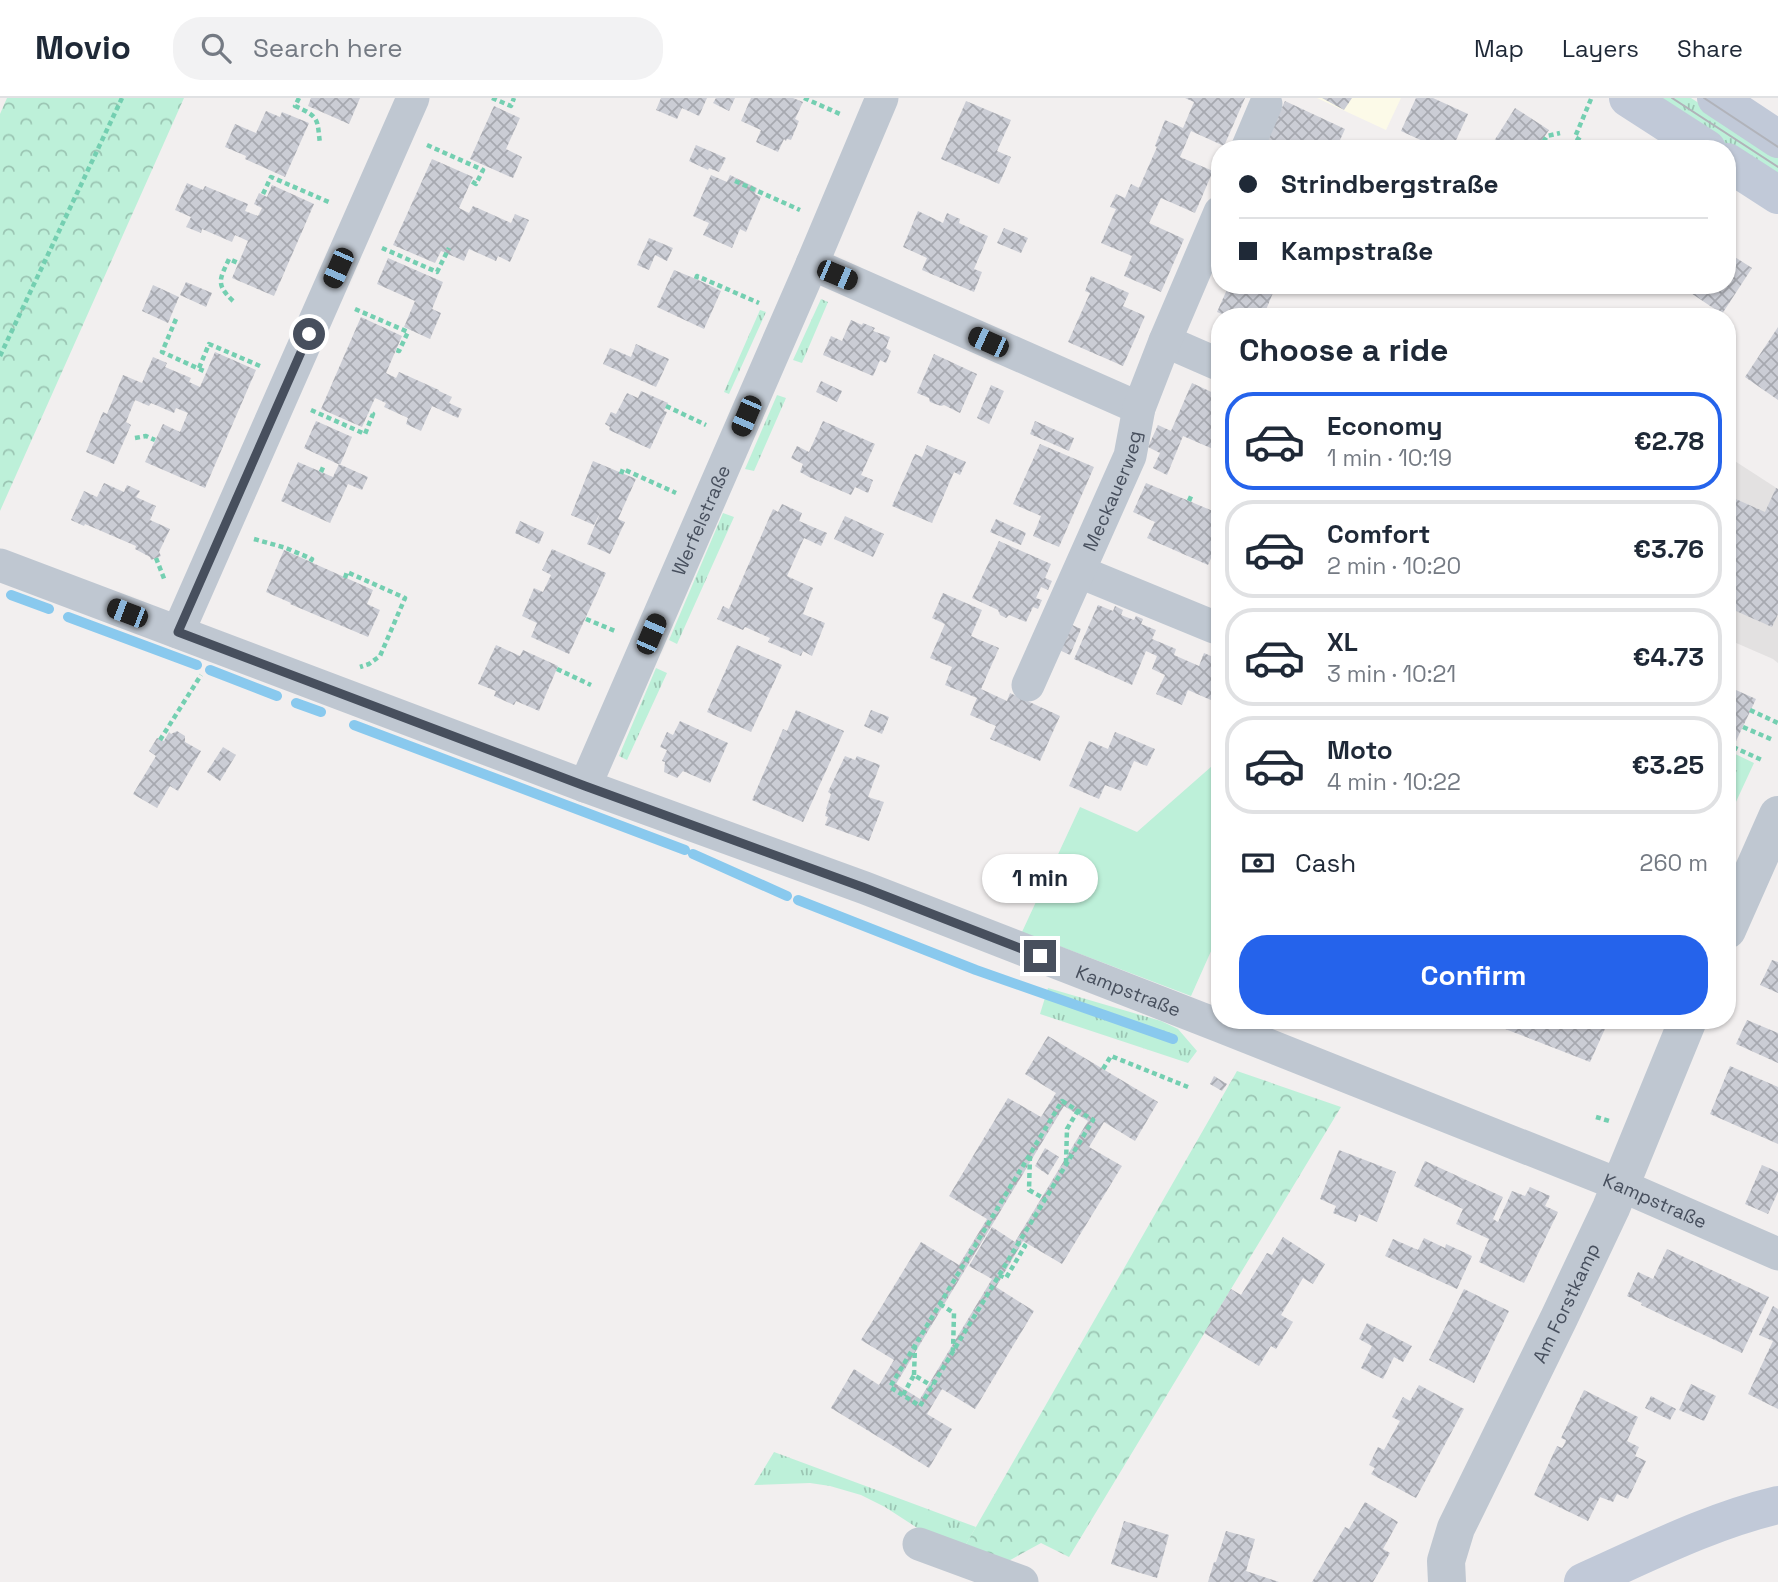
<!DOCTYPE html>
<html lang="en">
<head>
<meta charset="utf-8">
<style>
  :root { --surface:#fff; --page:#f2f2f3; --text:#1f2937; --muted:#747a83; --line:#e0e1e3; --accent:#2563eb }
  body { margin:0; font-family:"Space Grotesk",sans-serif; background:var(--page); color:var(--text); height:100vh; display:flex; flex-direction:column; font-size:26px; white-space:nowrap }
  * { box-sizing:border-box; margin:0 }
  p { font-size:23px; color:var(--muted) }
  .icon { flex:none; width:38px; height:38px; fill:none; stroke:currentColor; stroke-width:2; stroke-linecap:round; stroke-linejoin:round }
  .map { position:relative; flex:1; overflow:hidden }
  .details { position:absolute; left:1211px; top:210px; width:525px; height:721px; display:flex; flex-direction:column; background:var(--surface); border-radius:28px; box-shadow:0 2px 5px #0004 }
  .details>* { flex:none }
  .guide { position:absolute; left:1211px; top:42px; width:525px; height:154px; border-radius:28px; box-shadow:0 2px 5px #0004; display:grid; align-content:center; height:154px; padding:0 28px; background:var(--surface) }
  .end { position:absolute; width:32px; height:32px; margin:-16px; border:9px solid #474f5d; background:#fff; box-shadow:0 0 0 4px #fff }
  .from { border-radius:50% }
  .bubble { position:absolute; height:49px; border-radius:24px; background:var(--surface); box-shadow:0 2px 5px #0004; font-size:23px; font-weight:700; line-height:49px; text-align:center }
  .car { position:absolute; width:21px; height:42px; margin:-21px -10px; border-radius:9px; box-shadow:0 0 5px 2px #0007; background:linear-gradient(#222 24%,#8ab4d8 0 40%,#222 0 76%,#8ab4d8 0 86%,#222 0) }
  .guide b { display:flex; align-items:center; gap:24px; height:66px; font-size:26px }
  .guide b+b { border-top:2px solid var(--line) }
  .guide i { width:18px; height:18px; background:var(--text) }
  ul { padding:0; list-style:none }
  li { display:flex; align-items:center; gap:21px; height:98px; margin:0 14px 10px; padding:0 14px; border:4px solid var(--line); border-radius:28px }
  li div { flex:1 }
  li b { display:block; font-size:26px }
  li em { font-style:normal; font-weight:700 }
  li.selected { border-color:var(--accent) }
  li>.icon { width:63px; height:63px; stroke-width:1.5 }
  h2 { padding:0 28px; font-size:32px; line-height:84px }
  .pay { display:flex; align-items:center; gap:18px; height:77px; padding:0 28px; font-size:26px }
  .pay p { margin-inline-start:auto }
  .primary-button { display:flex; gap:14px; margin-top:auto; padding:14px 28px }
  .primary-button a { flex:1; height:80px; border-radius:28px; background:var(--accent); color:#fff; font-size:28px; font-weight:700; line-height:80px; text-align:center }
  header { display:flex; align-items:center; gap:42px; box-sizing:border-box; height:98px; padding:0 35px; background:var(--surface); border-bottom:2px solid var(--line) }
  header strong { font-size:33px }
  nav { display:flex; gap:38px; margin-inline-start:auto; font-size:24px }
  .search { width:490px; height:63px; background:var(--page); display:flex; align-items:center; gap:18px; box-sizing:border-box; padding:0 24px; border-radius:28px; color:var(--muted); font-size:26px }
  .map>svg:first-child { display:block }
  .commercial { fill:#fcfae8 }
  .education { fill:#e3e1e1 }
  .grass { fill:url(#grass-tufts) }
  .forest { fill:url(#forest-crowns) }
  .garden { fill:#bdf0d9 }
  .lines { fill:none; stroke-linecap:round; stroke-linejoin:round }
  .stream { stroke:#89c9ee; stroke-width:10 }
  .building { fill:url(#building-cross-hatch); fill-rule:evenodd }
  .path { stroke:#74cfb1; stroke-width:4.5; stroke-dasharray:5 3.5; stroke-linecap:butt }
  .minor { stroke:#bfc7d1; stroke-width:33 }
  .tertiary { stroke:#bfc7d1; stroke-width:38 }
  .secondary { stroke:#c1c9d8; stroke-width:38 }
  .tram { stroke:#b1b3ba; stroke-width:2 }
  .route { stroke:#474f5d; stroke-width:9 }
  .labels { text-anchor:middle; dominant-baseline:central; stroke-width:6; stroke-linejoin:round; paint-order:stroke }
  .street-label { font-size:19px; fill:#474f5d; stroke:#fff }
</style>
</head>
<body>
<header>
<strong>Movio</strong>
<div class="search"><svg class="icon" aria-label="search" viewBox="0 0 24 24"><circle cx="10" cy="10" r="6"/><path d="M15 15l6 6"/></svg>Search here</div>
<nav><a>Map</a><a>Layers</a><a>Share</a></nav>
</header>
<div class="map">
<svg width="1778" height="1484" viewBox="0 0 1778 1484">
  <defs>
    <pattern id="grass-tufts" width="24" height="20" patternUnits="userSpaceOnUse" patternTransform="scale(1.75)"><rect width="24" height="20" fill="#bdf0d9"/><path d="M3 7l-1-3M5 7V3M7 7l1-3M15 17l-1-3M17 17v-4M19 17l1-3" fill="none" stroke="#9bc5b3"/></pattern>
    <pattern id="forest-crowns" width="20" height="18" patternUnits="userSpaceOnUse" patternTransform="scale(1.75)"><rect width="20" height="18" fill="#bdf0d9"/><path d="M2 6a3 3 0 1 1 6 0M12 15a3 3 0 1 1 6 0" fill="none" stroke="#9bc5b3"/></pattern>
    <pattern id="building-cross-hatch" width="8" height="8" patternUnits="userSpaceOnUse" patternTransform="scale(1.75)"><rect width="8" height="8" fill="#cbcdd5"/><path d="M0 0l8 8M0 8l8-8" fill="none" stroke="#a7a9b0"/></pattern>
  </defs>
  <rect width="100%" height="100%" fill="#f2efef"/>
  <path class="commercial" d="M1317,0H1401L1386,32Z"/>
  <path class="education" d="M1727,358L1778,391V565L1773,561L1727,541Z"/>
  <path class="grass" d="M1655,0H1691L1778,57V81Z
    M821,201L828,204L802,265L793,262Z
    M760,212L766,214L729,296L724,294Z
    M777,297L786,300L754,373L745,371Z
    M723,415L734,419L677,546L669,542Z
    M656,570L667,575L627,662L619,658Z
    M1731,654L1754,665L1735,706L1727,702V662Z
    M1048,890L1161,923L1178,931L1197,953L1188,965L1040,916Z
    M774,1354L976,1429L961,1455L922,1433L885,1409L861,1397L830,1388L810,1385L754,1387Z"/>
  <path class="forest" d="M7,0H184L0,413V16Z
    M1237,973L1341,1009L1069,1459L1041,1445L1003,1466L961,1455Z"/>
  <path class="garden" d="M1220,661V833L1191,898L1022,834L1080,709L1137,734Z"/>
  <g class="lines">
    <path class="stream" d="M11,497L49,511
      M68,519L197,567
      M210,572L277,598
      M296,605L321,614
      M354,627L685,752
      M693,756L787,798
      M798,802L976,872L1173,941"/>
  </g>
  <path class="building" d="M311,0H360L349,26L308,8Z
    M661,0H707L699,18L682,10L677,21L656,12Z
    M716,0H735L729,13L713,5Z
    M751,0H793L803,4L795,21L799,23L791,42L787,41L786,43L784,41L778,54L756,44L761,32L741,23Z
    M1185,0H1245L1224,48L1191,33L1180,59L1213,73L1195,115L1161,100L1149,125L1184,141L1161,194L1124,178L1132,158L1101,145L1116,111L1110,109L1116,96L1125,100L1131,86L1139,90L1157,49L1155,48L1165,22L1183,30L1194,4Z
    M1322,0H1352L1344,12Z
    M1416,0H1433L1468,16L1452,51H1440L1401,33Z
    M966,3L1011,22L997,53L1011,59L999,86L941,61Z
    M1285,3L1345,31L1336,51H1263Z
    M494,8L520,20L506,51L522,59L513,80L470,61Z
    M1515,10L1549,32L1536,51H1489Z
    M266,13L280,19L282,14L309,25L285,79L245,61L246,58L225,49L235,26L256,35Z
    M696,47L726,60L719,74L709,70L708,72L689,63Z
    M432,61L473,79L459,110L469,115L473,108L511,125L515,116L529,122L510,164L498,158L496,163L469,151L464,163L441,153L435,165L393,147Z
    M711,77L727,84L730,77L757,90L755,96L761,99L746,134L740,131L732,150L703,137L709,125L693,118Z
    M187,85L203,92L205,88L248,106L245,113L258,118L262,110L254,106L259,95L267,99L272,87L314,106L274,198L232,180L248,143L235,137L232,144L202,131L201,135L186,129L191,119L175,112Z
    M918,113L943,125L947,115L960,121L959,125L988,138L974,171L982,174L974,194L922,172L927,160L903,149Z
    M1004,130L1028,140L1021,155L997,145Z
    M649,140L673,150L667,163L655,157L649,172L637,167Z
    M1727,154L1752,170L1722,216L1679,187H1727Z
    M388,160L443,184L432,211L441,215L430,241L404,229L415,203L377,186Z
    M674,172L696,181L721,193L704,231L657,209Z
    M1091,178L1129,195L1123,208L1145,218L1123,268L1068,244L1090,195L1085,193Z
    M186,184L212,195L206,209L180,197Z
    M153,187L179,199L168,225L142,213Z
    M1229,187H1270L1275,190L1263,219H1229L1217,214Z
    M361,219L402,238L386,275L396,280L399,274L439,292V293L452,299L449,305L462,311L458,320L432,308L421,333L406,326L408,320L384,309L386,305L375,300L362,329L321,311Z
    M851,222L862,227L863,225L875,230L873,233L890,239L886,250L891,253L886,265L880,262L873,278L823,257L831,238L842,243Z
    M1778,229V302L1745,279Z
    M636,246L669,261L656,289L603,266L610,250L631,259Z
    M215,254L256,272L205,390L145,364L163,326L180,334L188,315L176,310L174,315L151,305L149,308L135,302L126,324L131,327L114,366L86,354L103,314L107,316L123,277L142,285L153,259L167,265L165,269L191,280L189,284L200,289Z
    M934,256L977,276L960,315L944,307L941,308L930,304L929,300L917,295Z
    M821,283L842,293L837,304L816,294Z
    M1192,285L1220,298V354L1183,338L1167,377L1153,370L1160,355L1148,349L1158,327L1171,333Z
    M991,287L1004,293L989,326L977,320Z
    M641,293L668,305L664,313L667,314L650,351L609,332L610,329L605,326L611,314L616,316L627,295L638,300Z
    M316,323L352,339L340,367L304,350Z
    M823,323L875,346L861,377L873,382L868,395L855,389L851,397L809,379L800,374L803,366L791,360L797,348L809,354Z
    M1035,323L1074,340L1069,353L1030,336Z
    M1040,346L1094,369L1059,449L1033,438L1041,418L1013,406Z
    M927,347L966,364L960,377L954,374L932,425L892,408L915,356L922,359Z
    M593,363L636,381L618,421L625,424L610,456L587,446L601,413L594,427L571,417Z
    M298,364L333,379L339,366L368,379L362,392L348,386L330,425L281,403Z
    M104,385L124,394L127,387L140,393L136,399L156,408L150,422L170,431L159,454L161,458L151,462L150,459L135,451L136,448L85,426L84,428L71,422L84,393L97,399Z
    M1146,385L1220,416V440L1208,467L1147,440L1155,424L1133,414Z
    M1776,390L1778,391V516L1772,529L1727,509V401L1729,398L1765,414Z
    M782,406L802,415L799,423L827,435L821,448L804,440L787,478L813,490L803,516L825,525L812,558L803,553L801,558L768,544L770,540L745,529L743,532L717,521L723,508L729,511L773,411L778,414Z
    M845,418L884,436L873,459L834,441Z
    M996,421L1026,435L1021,447L990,434Z
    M520,423L544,434L539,446L515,435Z
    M999,443L1051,466L1045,480L1052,483L1048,492L1041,489L1036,500L1042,502L1038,511L1033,509L1026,524L1009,517L1006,520L1000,517L998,512L972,500Z
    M552,451L606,475L569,556L531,539L537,525L522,518L534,490L543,494L551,477L542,472Z
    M284,452L373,492L367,506L380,512L368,539L290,506L291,505L266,494Z
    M943,495L982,512L971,538L999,550L981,591L1007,603L1010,595L1060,618L1040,663L990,641L996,628L970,617L977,600L945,587L952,569L930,560L945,526L932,520Z
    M1098,507L1113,513L1115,508L1123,512L1121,517L1134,522L1136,518L1143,521L1141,526L1156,532L1152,541L1176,551L1174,557L1199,568L1204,555L1220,562V606L1188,592L1182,607L1156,596L1165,577L1152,571L1157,558L1146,553L1132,587L1074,561Z
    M1068,525L1081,531L1070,557L1057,551Z
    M496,547L520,558L523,552L558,568L539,613L516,603L514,607L494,598L496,593L478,586Z
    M737,547L782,567L751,634L707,614Z
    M1727,588L1756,601L1727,662Z
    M796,612L844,633L803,724L752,702L783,631L787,633Z
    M871,612L889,619L882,636L864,628Z
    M680,623L728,645L710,685L683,673L677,680L664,674L665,664L662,663L667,652L660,649L667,634L673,637Z
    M177,633L185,638V644L201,653L178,693L170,688L157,710L133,696L156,658L149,653L157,640L164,643L169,634L171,636Z
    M1115,634L1155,651L1147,668L1134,663L1121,693L1105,687L1099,701L1069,688L1089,643L1108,651Z
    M223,649L236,657L220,683L207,674Z
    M845,658L855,662L857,658L880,667L868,699L884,704L869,743L825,727L828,719L825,718L827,711H826L831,696L828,694Z
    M1772,862L1778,864V895L1760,887Z
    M1482,922H1609L1590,964Z
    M1747,922L1778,935V965L1736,946Z
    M1048,938L1158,1004L1135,1043L1104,1024L1089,1049L1122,1068L1062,1166L1023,1143L996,1189L1034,1213L975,1311L942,1291L927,1316L952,1331L929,1370L831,1310L854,1271L879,1287L894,1262L861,1242L921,1144L959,1167L987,1121L949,1098L1008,1000L1041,1019L1056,995L1025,976ZM1064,1008L1088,1023L1015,1144L992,1129L969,1168L992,1181L920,1301L896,1286Z
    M1730,968L1778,989V1046L1710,1016Z
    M1214,978L1227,986L1222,993L1210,986Z
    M1045,1050L1059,1059L1048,1077L1035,1068Z
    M1339,1052L1396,1074L1377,1124L1359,1116L1356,1124L1333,1115L1336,1108L1320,1101Z
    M1425,1063L1503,1099L1493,1121L1498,1124L1512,1093L1525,1098L1530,1089L1550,1098L1545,1108L1558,1114L1524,1185L1479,1164L1489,1141L1456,1126L1463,1111L1414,1088Z
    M1762,1067L1778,1074V1094L1768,1116L1745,1106Z
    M1283,1139L1325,1166L1313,1186L1303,1180L1281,1217L1293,1224L1276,1251L1271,1248L1259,1268L1204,1235L1231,1191L1241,1197L1267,1155L1272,1157Z
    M1424,1140L1445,1150L1446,1146L1472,1158L1457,1191L1385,1158L1393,1141L1418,1152Z
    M1667,1151L1769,1199L1742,1255L1641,1207L1642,1205L1627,1198L1638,1174L1653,1181Z
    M1464,1191L1509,1213L1474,1285L1429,1262Z
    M1773,1208L1778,1211V1311L1748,1296L1773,1243L1759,1237Z
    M1367,1225L1412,1248L1403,1264L1394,1259L1383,1281L1361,1270L1372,1248L1359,1241Z
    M1691,1286L1716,1298L1704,1323L1679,1312Z
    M1419,1287L1464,1311L1416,1400L1371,1376L1375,1370L1369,1367L1378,1349L1384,1352L1400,1323L1392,1319L1403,1299L1410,1303Z
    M1584,1292L1638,1319L1627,1343L1639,1349L1635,1358L1646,1363L1628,1401L1617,1396L1613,1404L1600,1399L1588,1423L1534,1397L1557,1348L1562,1350L1564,1347L1566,1342L1561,1340Z
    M1651,1298L1676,1311L1670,1322L1645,1310Z
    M1365,1404L1398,1424L1383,1451L1390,1455L1373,1484H1312L1345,1429L1349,1431Z
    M1124,1423L1169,1437L1157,1480L1111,1466Z
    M1226,1433L1255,1441L1246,1473L1279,1484H1208L1214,1464H1216Z"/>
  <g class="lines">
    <path class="path" d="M299,0L295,8C320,19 317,21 320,46
      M492,0L511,8L514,0
      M804,0L840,16
      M1591,1L1575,39L1592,50L1602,51
      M427,47L483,72L476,86L471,83
      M1539,51L1547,38L1560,35
      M735,83L800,112
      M263,96L271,79L331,105
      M382,150L437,174L449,150
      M696,181L697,178L759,205
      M233,203C215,186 220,181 229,161L238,165
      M355,211L408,234L399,253L396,252
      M176,221L162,254L206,274
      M0,258L122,0
      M199,270L209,246L260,268
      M666,308L706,327
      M311,312L365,336L373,316L369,314
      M135,340L146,338L155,342
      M321,374L324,367
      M621,376L623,371L676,395
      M1189,403L1192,396
      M254,441L286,450L312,461L310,464
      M156,460L165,483
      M345,480L347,474L405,500L380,558L369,566L360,569
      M586,521L615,533
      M557,571L591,587
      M1750,612L1778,625
      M1743,629L1773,642
      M160,642L201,577
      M1733,649L1764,663
      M1103,971L1111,958L1188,989
      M1062,1003L1093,1022L920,1308L890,1289Z
      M1596,1019L1609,1023
      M1030,1058L1029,1092L1045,1101
      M1066,1065L1067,1031L1080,1009
      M999,1177L1006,1180L1025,1148L1019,1144
      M940,1206L954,1215L953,1253
      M914,1277L915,1248
      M903,1297L914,1277L932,1288"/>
    <g class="minor">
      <path d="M1247,51L1266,6"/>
      <path d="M812,166L1139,310"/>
      <path d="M1165,243L1220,267"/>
      <path id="s1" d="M0,467L585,688L865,790L1220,928L1620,1087L1778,1156"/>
      <path d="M1080,474L1214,529"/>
      <path d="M178,534L413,0"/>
      <path id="s2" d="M1028,587L1130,358L1139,310L1165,243L1220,114"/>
      <path id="s3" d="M585,688L812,166L882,0"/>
      <path d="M919,1446L1022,1484"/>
    </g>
    <g class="tertiary">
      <path d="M1727,832L1778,717"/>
      <path id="s4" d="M1447,1484L1446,1463L1456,1430L1559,1220L1611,1110L1688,922"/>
    </g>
    <path class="secondary" d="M1628,0L1707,51
      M1716,0L1778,41
      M1727,64L1778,97
      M1583,1484C1646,1456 1710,1423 1778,1407"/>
    <path class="tram" d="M1672,0L1778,69
      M1704,0L1778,49"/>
  </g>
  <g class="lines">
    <path class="route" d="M309,236L178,534L585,688L865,790L1040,858"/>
  </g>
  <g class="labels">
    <g class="street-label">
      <text stroke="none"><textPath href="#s2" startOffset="212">Meckauerweg</textPath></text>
      <text stroke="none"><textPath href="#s3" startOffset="290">Werfelstraße</textPath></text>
      <text stroke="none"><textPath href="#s1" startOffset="1206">Kampstraße</textPath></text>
      <text stroke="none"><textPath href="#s1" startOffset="1773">Kampstraße</textPath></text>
      <text stroke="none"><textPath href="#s4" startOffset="306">Am Forstkamp</textPath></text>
    </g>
  </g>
</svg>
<i class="end from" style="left:309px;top:236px"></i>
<i class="end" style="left:1040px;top:858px"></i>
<div class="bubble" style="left:982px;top:756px;width:116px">1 min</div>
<i class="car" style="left:338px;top:170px;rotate:204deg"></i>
<i class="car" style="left:837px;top:177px;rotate:113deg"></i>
<i class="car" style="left:988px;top:244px;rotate:294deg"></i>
<i class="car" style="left:746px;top:318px;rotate:203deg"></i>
<i class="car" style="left:127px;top:515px;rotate:291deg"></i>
<i class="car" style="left:651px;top:536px;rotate:23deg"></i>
<div class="guide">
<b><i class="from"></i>Strindbergstraße</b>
<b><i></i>Kampstraße</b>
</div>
<section class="details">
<h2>Choose a ride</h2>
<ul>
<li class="selected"><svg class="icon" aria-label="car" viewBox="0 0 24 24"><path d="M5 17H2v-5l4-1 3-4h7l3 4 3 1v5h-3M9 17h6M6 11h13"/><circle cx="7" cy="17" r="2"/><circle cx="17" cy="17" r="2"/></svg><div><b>Economy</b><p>1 min · 10:19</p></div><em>€2.78</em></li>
<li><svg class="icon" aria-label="car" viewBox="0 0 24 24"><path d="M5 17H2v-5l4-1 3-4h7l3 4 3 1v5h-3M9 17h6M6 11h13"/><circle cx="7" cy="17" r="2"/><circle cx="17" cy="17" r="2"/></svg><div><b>Comfort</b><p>2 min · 10:20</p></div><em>€3.76</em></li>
<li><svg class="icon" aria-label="car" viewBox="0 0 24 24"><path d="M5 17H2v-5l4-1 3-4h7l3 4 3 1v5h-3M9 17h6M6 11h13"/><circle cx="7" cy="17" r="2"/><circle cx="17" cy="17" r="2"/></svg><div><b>XL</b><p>3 min · 10:21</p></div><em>€4.73</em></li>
<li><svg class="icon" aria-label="car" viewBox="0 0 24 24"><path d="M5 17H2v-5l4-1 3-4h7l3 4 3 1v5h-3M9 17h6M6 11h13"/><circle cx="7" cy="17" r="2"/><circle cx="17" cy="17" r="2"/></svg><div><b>Moto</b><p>4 min · 10:22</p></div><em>€3.25</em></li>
</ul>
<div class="pay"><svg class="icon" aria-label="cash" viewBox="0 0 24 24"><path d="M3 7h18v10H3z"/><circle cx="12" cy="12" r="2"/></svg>Cash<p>260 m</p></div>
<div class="primary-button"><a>Confirm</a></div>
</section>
</div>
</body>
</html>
